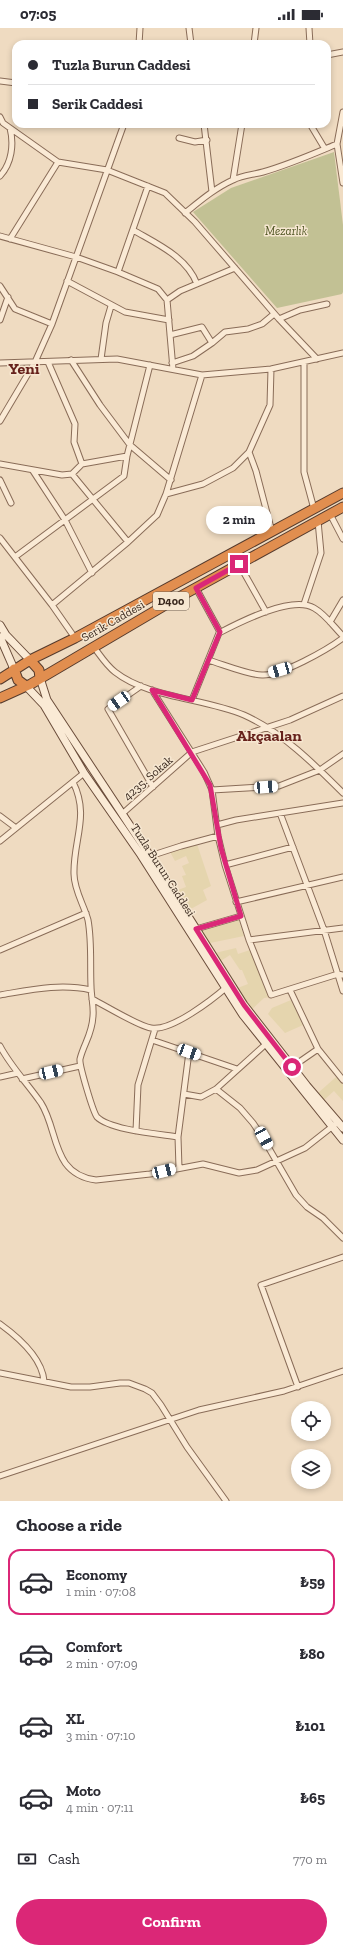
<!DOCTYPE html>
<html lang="en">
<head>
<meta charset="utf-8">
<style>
  :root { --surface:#fff; --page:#f2f2f3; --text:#2b2b33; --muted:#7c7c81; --line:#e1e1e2; --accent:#db2777 }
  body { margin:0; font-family:"Zilla Slab",serif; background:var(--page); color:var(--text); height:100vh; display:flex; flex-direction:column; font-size:15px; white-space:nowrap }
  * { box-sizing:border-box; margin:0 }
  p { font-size:13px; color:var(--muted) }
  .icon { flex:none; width:22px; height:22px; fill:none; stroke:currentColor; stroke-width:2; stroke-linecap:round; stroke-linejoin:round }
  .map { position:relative; height:1473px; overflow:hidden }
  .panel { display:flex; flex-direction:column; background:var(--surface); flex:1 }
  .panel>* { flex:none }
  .top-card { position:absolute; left:12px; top:12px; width:319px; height:88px; border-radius:12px; box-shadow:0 2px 6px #0003; display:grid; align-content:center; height:88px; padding:0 16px; background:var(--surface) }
  .buttons { position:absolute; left:291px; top:1373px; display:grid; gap:8px }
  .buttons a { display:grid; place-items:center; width:40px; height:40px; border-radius:50%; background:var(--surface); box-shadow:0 2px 6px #0003; font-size:20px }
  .end { position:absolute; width:18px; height:18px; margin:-9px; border:5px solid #db2777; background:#fff; box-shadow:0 0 0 2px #fff }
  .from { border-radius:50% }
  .bubble { position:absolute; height:28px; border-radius:14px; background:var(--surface); box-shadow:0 2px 6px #0003; font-size:13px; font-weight:800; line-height:28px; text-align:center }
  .car { position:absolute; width:12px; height:24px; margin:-12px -6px; border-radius:5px; box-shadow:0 0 3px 1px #0007; background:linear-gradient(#fff 24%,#345 0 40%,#fff 0 76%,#345 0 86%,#fff 0) }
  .top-card b { display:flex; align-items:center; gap:14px; height:38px; font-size:15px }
  .top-card b+b { border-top:1px solid var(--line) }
  .top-card i { width:10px; height:10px; background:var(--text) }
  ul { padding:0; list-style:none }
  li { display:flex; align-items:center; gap:12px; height:66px; margin:0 8px 6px; padding:0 8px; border:2px solid transparent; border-radius:12px }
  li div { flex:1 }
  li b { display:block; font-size:15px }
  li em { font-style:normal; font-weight:800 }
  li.selected { border-color:var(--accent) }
  li>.icon { width:36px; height:36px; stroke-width:1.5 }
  h2 { padding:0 16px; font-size:18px; line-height:48px }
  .pay { display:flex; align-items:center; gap:10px; height:44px; padding:0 16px; font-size:15px }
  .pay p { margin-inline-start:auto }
  .cta { display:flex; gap:8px; margin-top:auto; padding:8px 16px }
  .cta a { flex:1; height:46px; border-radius:24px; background:var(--accent); color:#fff; font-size:16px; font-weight:800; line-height:46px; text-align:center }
  .status { display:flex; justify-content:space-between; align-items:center; height:28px; padding:0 20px; background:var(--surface); direction:ltr }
  .status svg { height:11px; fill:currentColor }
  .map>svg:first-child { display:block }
  .farmland { fill:#e5d5ae }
  .cemetery { fill:#c2c194 }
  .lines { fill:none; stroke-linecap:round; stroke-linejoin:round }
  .street-casing { stroke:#896c58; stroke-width:7 }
  .secondary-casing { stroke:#6b4d3b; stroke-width:9 }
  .highway-casing { stroke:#563b2d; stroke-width:11 }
  .street { stroke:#faead5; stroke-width:5 }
  .secondary { stroke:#faead5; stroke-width:7 }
  .highway { stroke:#e18e4f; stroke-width:9 }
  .route { stroke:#db2777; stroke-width:5 }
  .labels { text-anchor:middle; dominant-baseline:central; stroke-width:3; stroke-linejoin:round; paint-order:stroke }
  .shield { fill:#f6e7d1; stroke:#716153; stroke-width:1 }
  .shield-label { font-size:11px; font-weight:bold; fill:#38271d }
  .park-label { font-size:12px; font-style:italic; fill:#4f5523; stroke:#f6e7d1 }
  .street-label { font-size:12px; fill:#38271d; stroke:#f6e7d1 }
  .district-label { font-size:16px; font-weight:bold; fill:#66211b; stroke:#f6e7d1 }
</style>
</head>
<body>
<div class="status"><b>07:05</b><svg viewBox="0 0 49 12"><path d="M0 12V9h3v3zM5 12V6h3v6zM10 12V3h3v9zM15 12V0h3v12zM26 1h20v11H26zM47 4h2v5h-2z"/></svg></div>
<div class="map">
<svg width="343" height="1473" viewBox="0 0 343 1473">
  <rect width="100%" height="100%" fill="#efdbc1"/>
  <path class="farmland" d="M197,816L211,858L203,862L207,872L189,882L175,863L186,859L182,848L186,847L182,838L189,835L186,828L175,833L170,824Z
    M238,891L244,908L210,915L200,899Z
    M236,920L238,926L250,922L270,969L264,970L250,983L235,961L248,956L242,942H240L230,927L219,934L215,925Z
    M291,972L303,997L285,1005L268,986L272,980Z
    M336,1049L343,1056V1073L334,1063L324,1072L318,1065Z"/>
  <path class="cemetery" d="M334,124L343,197V264L342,266L277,280L193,184L231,160Z"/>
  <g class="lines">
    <g class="street-casing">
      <path id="street" d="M189,0L191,16
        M309,0L310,16
        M139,16L140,0
        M254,16L256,0
        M327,27L343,24
        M0,53L16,55
        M343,84L337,116L343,155
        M0,89L3,95L58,134L107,142L165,165L195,194L279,291L317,331
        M204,96L212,164
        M310,96L325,121
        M179,110L195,114L207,112
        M0,148C12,135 14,116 10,100
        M233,152L242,96
        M185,185C200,173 215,160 233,152C243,147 252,147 263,144C288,137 313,126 337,116
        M133,202C157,216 187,229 197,256
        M0,208L76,229L118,244L158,261L167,272L173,341
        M10,211L58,134
        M118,244L148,158
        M67,253L125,284L169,292
        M0,258L15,281L52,296
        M167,272L180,263L235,240
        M279,291L300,282L327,276
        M0,292L8,269
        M170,307L202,299L212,315L225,304L248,301L262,296L274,286
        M101,331L106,295L111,278
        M71,332L100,377L130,417L171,452
        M304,334V444L314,481
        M0,335L117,331L202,347L271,341L343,325
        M172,335L193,328L212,315
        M0,393L35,334L52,296L124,96
        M249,424L256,443L272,504
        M0,436L62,447L72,446L82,436L74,414L75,396L48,334
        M82,436L127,428
        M33,443L65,492L92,545
        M72,446L128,514
        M0,452L11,475
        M166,466L203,456L233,440L249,424L270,377L271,341
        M330,486L343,511
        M0,510L52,577L75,610
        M15,529L124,448L127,428L150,337
        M239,536L266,584
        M196,560L220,604
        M304,576L321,525L318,493
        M52,577L128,514L157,487L166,466L202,347
        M330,594L343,572
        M93,618C100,627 106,637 115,644C148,670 204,670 244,687C282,704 314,736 343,765
        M208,632C222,636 249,647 262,647C281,648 327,622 343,610
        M141,658L108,681L153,759
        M152,662L204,744L212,762L218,808L225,837L249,912L271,967L338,946L343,947
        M192,672L219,605C240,594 292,567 314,580C325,586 334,599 343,608
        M73,754C90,788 73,812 74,846C74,862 84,877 88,892C92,914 90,936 91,958C91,968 94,978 93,988C92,1007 84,1015 80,1031C79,1037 93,1084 97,1089C110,1102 159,1106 178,1109
        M212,762L279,758L320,742L343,726
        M280,785L324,902L343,963
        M122,786L192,724L290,692L343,668
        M0,788L16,800
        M217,797L236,792L343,775
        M0,813L84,745
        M150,828L181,818L218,808
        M225,837L293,819
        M236,874L343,849
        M196,901L241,888
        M249,912L343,900
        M0,922L86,885
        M290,962L318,1021L343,1052
        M0,967C30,962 60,955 91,962
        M92,971C106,978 138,998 151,1000C171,1004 213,971 228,958
        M152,1012L237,1041
        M0,1018C11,1039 28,1056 41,1075C59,1103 51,1146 96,1152L150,1146L203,1136L239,1145L257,1142L305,1120L338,1094
        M292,1039L318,1021
        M0,1049L18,1045
        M22,1051L80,1038
        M216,1061L240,1080L253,1095L263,1110L296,1167L307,1179L323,1190L343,1210
        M184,1066L201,1069L216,1061L267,1015
        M136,1103L138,1057L155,1001
        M179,1140L178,1109L189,1024
        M0,1296C18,1309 42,1329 44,1353
        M0,1345L71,1359H90L120,1355H129L145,1361L152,1365L161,1377L187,1419L226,1473
        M298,1359L261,1257L343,1229
        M0,1448L199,1382L284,1363L343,1343"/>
    </g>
    <g class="secondary-casing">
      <path id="secondary" d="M0,597L6,607L30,632
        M0,609L14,641
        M40,650L47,672L150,828L244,977L307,1058L343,1100
        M26,658L44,677L84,745L141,827L243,987L343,1112"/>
    </g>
    <g class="highway-casing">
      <path id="highway" d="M30,632L39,642L40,650
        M14,641L18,652L26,658
        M0,651L30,632L75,610L343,465
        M0,670L31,656L172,573L343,479"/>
    </g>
    <use href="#street" class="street"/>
    <use href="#secondary" class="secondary"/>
    <use href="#highway" class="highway"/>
  </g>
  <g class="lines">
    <path class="route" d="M239,536L196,560L220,604L192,672L152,662L210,757L221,820L241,888L196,901L244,977L292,1039"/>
  </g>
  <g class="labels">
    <rect class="shield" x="153" y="564" width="36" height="18" rx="3"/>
    <g class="shield-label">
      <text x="171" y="573">D400</text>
    </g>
    <g class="park-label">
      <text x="286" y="203">Mezarlık</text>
    </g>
    <g class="street-label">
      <text transform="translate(113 593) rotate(-30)">Serik Caddesi</text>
      <text transform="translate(148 750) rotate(-41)">4235. Sokak</text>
      <text transform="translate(163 842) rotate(57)">Tuzla Burun Caddesi</text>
    </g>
    <g class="district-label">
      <text x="24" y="340">Yeni</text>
      <text x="269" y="707">Akçaalan</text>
    </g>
  </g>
</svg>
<div class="buttons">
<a><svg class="icon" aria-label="locate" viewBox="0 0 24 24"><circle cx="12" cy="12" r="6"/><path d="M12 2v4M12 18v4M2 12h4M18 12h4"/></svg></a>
<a><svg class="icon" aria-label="layers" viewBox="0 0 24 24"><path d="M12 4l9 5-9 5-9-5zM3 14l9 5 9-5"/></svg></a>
</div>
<i class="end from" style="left:292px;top:1039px"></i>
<i class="end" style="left:239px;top:536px"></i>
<div class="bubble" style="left:206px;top:478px;width:66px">2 min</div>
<i class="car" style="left:280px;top:642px;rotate:254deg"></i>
<i class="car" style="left:119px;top:673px;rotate:236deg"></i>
<i class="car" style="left:266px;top:759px;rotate:86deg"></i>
<i class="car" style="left:189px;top:1024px;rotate:110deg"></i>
<i class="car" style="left:51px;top:1044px;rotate:77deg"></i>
<i class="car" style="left:264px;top:1110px;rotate:151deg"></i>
<i class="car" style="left:164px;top:1143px;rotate:76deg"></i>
<div class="top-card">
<b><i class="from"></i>Tuzla Burun Caddesi</b>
<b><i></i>Serik Caddesi</b>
</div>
</div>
<section class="panel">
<h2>Choose a ride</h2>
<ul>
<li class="selected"><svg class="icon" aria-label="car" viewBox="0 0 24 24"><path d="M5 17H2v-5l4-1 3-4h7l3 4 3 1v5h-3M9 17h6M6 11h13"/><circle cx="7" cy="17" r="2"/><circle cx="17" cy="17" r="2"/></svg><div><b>Economy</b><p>1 min · 07:08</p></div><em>₺59</em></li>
<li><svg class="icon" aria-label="car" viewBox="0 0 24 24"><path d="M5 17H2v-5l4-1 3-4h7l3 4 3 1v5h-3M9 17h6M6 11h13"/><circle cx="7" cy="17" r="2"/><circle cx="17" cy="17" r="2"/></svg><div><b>Comfort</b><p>2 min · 07:09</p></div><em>₺80</em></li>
<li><svg class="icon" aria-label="car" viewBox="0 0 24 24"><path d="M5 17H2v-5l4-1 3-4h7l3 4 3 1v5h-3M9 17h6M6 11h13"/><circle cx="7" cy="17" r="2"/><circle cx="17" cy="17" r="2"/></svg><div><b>XL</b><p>3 min · 07:10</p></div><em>₺101</em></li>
<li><svg class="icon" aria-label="car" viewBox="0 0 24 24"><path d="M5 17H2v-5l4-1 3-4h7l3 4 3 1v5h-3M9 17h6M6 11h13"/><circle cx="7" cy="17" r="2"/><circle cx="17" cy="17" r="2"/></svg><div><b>Moto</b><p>4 min · 07:11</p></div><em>₺65</em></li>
</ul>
<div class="pay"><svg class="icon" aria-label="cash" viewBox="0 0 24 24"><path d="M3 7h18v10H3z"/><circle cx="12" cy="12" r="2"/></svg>Cash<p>770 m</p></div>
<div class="cta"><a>Confirm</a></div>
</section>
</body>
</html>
